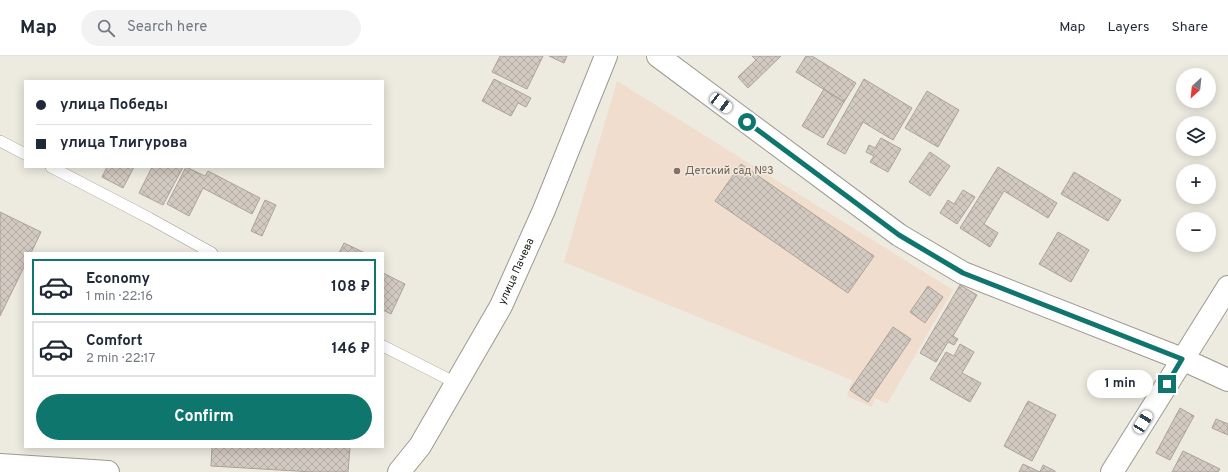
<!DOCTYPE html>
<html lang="en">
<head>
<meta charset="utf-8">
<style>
  :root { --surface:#fff; --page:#f2f2f3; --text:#1f2937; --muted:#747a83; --line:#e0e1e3; --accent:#0f766e }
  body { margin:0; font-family:Overpass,sans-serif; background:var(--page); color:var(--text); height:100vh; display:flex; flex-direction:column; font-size:15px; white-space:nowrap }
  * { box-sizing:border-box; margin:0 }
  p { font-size:13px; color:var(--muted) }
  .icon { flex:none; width:22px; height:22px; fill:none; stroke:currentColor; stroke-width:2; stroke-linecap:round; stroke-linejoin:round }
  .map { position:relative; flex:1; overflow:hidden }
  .drawer { position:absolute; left:24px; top:196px; width:360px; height:196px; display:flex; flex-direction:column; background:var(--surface); border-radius:0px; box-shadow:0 2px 10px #0003 }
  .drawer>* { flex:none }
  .hud { position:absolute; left:24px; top:24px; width:360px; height:88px; border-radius:0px; box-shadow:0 2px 10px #0003; display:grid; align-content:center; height:88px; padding:0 12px; background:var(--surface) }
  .needle { width:26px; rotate:207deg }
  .buttons { position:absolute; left:1176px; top:12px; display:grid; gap:8px }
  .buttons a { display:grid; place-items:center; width:40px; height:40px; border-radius:50%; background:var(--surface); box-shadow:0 2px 10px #0003; font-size:20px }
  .end { position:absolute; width:18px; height:18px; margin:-9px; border:5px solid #0f766e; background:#fff; box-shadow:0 0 0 2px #fff }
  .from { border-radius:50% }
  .bubble { position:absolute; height:28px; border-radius:14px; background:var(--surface); box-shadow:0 2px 10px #0003; font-size:13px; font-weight:700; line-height:28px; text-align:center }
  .car { position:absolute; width:12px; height:24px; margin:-12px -6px; border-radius:5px; box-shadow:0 0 3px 1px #0007; background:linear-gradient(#fff 24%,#345 0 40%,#fff 0 76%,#345 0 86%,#fff 0) }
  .hud b { display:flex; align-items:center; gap:14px; height:38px; font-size:15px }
  .hud b+b { border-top:1px solid var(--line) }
  .hud i { width:10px; height:10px; background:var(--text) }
  ul { padding:7px 0 0; list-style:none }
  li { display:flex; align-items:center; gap:12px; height:56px; margin:0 8px 6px; padding:0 4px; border:2px solid var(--line); border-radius:0px }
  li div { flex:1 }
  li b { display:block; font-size:15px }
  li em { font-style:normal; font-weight:700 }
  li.current { border-color:var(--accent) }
  li>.icon { width:36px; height:36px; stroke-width:1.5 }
  .button { display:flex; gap:8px; margin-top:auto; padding:8px 12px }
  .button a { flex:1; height:46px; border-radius:24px; background:var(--accent); color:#fff; font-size:16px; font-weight:700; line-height:46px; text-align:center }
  header { display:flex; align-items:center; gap:24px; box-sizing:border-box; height:56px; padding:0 20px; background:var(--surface); border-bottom:1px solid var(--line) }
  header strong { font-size:19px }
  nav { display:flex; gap:22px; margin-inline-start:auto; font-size:14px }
  .search { width:280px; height:36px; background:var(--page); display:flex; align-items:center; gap:10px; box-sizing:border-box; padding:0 14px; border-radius:22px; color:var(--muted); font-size:15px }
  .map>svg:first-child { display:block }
  .education { fill:#f0ddcd }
  .building { fill:url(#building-cross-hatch); stroke:#aba29b }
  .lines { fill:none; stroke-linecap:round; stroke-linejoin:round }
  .service-casing { stroke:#9c9a90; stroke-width:12 }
  .minor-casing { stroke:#9c9a90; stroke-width:24 }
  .service { stroke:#fff; stroke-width:11 }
  .minor { stroke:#fff; stroke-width:22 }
  .route { stroke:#0f766e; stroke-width:5 }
  .education-dot { fill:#8d6e63; stroke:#edebe0; stroke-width:1.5 }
  .labels { text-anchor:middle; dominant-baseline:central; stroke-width:3; stroke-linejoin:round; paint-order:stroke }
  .education-label { font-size:11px; fill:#785e54; stroke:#edebe0; text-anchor:start }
  .street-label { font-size:11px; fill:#191915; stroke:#edebe0 }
</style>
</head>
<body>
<header>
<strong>Map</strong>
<div class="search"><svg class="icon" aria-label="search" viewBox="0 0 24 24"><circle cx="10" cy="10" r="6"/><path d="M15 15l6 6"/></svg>Search here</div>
<nav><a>Map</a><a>Layers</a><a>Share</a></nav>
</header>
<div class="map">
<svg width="1228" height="416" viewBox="0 0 1228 416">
  <defs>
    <pattern id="building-cross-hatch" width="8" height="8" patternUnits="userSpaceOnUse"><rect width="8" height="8" fill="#d2c9c1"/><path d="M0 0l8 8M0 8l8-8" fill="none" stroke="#b4aca5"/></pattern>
  </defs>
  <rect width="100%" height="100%" fill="#edebe0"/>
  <path class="education" d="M617,25L953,234L887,348L875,342L872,351L847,340L852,324L564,206Z"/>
  <path class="building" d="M500,0H543L527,33L492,16Z
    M549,0H567L564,7Z
    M752,0H781L748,32L738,21L756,4Z
    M806,0H812L856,27L844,46L796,16Z
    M494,23L531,42L526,51L518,47L511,60L482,45Z
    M864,23L912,52L893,84L863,66L845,98L827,88Z
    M824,33L844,46L823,82L802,70Z
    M927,35L959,54L938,91L905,72Z
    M881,82L901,93L888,116L870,106L874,100L866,96L869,89L875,92Z
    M930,96L950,110L930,140L909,126Z
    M741,108L874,200L848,237L715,145Z
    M107,111H134L123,132L102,121Z
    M152,111H183L163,149L139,137Z
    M186,111L205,120L208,115L260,142L252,158L203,132L189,160L167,148Z
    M998,111L1057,147L1048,162L1004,135L984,168L998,177L990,191L960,172Z
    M1074,116L1121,144L1108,165L1061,138Z
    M963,134L975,141L957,168L940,157L948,144L954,148Z
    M265,144L276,149L262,180L251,175Z
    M0,156L41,176L31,197H25V209L0,260Z
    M1058,176L1089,194L1071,226L1039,208Z
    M344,187L365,197H339Z
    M383,217L405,228L391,258L383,254Z
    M960,229L977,239L953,280L958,283L954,289L948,286L936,306L920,297Z
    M928,230L943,241L925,267L910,256Z
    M893,271L911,283L868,346L850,334Z
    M960,288L974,296L962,317L981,327L970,346L930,323L946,296L954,300Z
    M1028,345L1056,359L1032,405L1004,390Z
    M1180,352L1194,360L1170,404L1156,397Z
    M1216,363L1228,368V379L1212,372Z
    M212,391H350L348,416H313L211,410Z
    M1183,395L1220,413L1218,416H1172Z
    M1023,408L1040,416L1043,409L1055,415V416H1019Z"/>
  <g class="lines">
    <g class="service-casing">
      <path id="service" d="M0,85L25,98
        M51,111L149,162L212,197
        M383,290L456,327"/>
    </g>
    <g class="minor-casing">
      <g id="minor">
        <path d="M658,0L899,179L963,217L1182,303L1228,324"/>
        <path d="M0,409L108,416"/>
        <path id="s1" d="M399,416L420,390L501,250L544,154L606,0"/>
        <path d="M1112,416L1228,231"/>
      </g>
    </g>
    <use href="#service" class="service"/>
    <use href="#minor" class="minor"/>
  </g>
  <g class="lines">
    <path class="route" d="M747,66L899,179L963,217L1182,303L1167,328"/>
  </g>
  <circle class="education-dot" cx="677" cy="115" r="4"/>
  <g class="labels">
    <g class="education-label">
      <text x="685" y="115">Детский сад №3</text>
    </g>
    <g class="street-label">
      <text stroke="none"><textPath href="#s1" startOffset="233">улица Пачева</textPath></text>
    </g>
  </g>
</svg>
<div class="buttons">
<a><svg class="needle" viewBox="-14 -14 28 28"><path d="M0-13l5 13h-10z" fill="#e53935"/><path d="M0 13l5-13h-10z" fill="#747a83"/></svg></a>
<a><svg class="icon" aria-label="layers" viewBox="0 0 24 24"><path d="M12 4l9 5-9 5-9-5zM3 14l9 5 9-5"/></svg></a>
<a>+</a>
<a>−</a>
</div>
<i class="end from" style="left:747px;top:66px"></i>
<i class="end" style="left:1167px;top:328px"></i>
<div class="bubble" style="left:1087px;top:314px;width:66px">1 min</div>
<i class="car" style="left:721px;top:47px;rotate:127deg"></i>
<i class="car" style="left:1143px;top:366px;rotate:32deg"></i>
<div class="hud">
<b><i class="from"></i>улица Победы</b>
<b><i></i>улица Тлигурова</b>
</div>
<section class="drawer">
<ul>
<li class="current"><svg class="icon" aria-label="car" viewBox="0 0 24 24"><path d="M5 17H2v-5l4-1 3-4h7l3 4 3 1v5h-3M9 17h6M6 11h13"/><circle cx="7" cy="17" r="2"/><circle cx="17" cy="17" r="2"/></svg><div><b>Economy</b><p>1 min · 22:16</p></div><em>108 ₽</em></li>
<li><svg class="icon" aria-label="car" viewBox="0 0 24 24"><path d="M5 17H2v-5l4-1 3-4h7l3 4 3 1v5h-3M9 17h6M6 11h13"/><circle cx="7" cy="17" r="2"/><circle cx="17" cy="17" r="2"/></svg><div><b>Comfort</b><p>2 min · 22:17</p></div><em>146 ₽</em></li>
</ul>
<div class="button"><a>Confirm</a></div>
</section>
</div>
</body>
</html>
